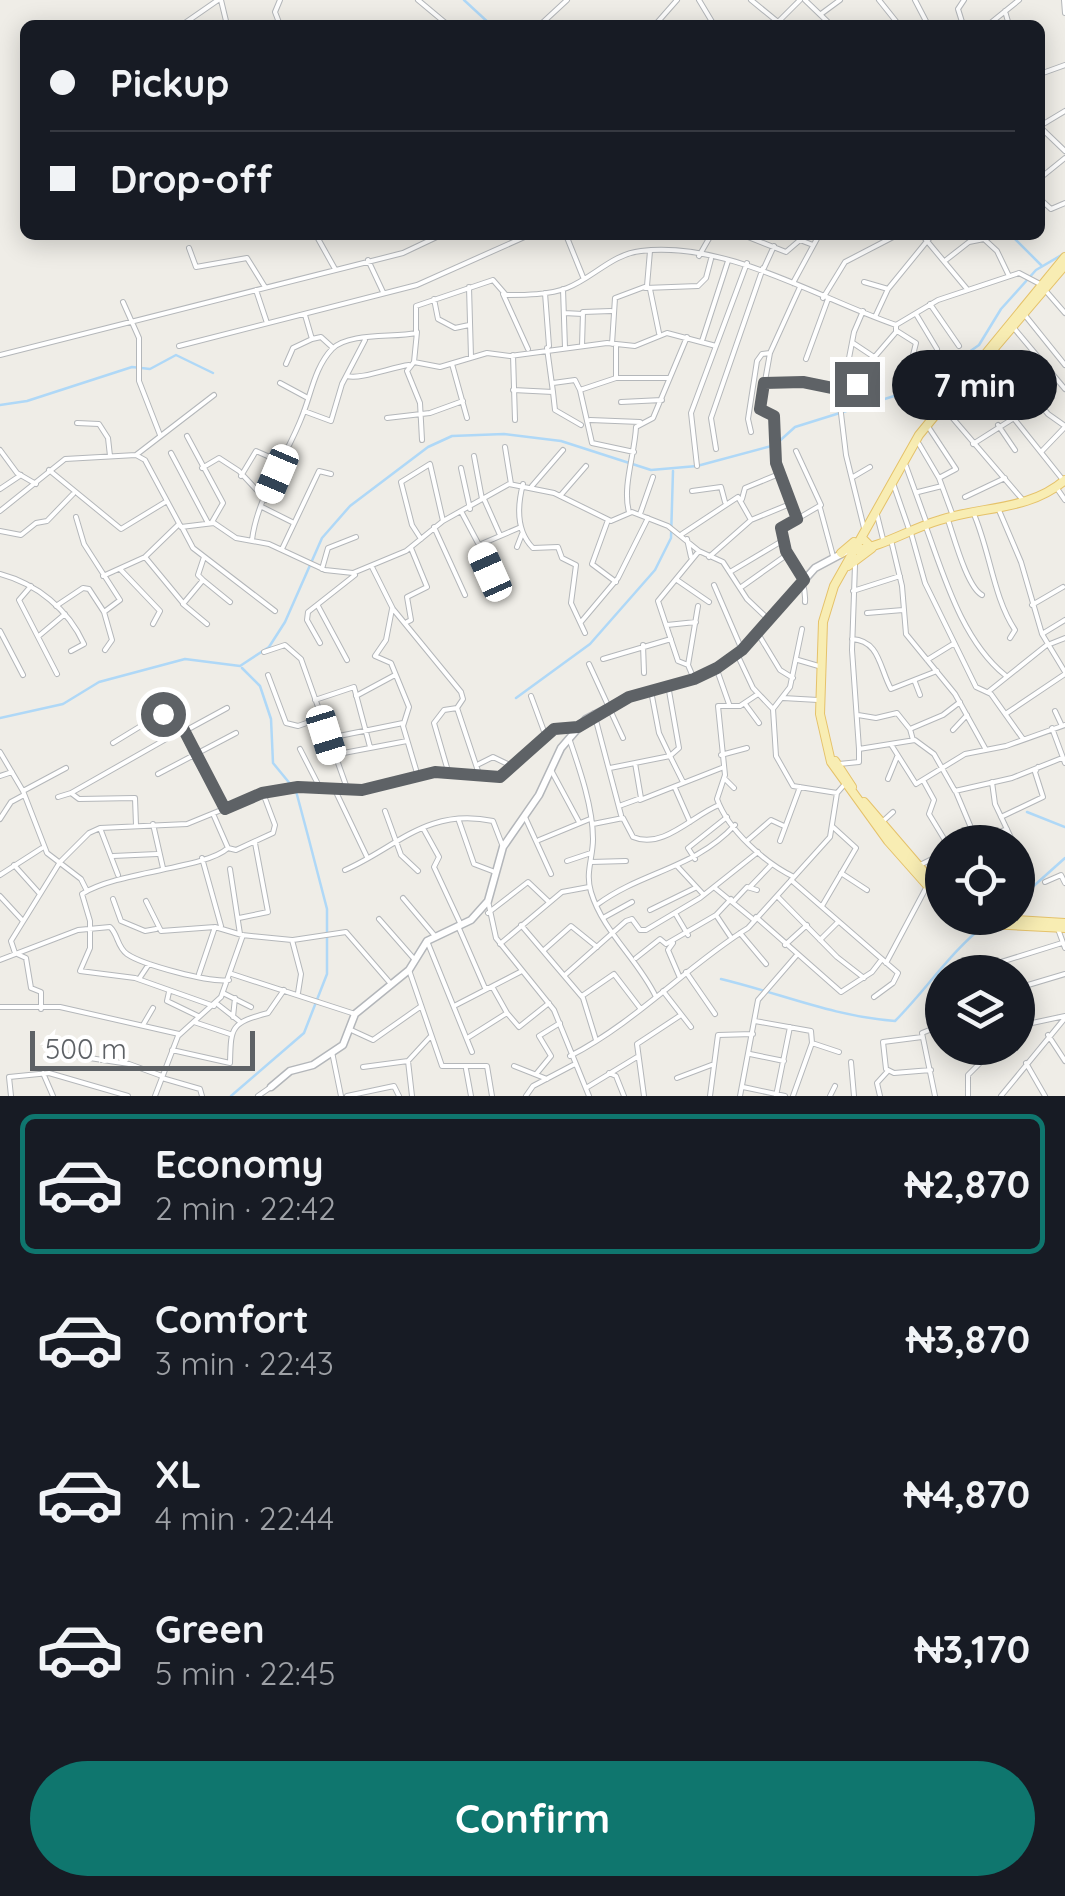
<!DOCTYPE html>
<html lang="en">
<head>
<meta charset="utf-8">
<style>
  :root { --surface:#171b24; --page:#20242c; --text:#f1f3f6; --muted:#9ea1a6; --line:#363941; --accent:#0f766e }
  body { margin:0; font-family:Quicksand,sans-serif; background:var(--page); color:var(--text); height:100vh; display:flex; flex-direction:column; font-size:38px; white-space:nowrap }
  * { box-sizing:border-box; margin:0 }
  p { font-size:32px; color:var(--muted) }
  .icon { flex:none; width:55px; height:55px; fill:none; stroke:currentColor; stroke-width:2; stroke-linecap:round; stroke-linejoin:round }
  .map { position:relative; height:1096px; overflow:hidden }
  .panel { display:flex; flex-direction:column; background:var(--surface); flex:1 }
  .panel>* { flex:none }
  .hud { position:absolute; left:20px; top:20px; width:1025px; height:220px; border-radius:15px; box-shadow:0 5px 25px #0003; display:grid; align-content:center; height:220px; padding:0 30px; background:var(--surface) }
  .buttons { position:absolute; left:925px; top:825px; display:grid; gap:20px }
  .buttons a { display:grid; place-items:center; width:110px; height:110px; border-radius:50%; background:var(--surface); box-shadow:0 5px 25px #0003; font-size:50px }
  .scale { position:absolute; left:30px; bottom:25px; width:225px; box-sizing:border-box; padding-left:10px; border:5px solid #5e6266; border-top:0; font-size:28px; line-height:35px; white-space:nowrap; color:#5e6266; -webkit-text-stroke:8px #fff; paint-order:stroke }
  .end { position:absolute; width:45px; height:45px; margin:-22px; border:12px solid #5e6266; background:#fff; box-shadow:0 0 0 5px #fff }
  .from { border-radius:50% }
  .bubble { position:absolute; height:70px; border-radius:35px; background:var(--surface); box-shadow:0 5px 25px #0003; font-size:32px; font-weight:800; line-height:70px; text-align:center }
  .car { position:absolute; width:30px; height:60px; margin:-30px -15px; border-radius:12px; box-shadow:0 0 8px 2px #0007; background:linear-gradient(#fff 24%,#345 0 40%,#fff 0 76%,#345 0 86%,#fff 0) }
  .hud b { display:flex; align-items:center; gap:35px; height:95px; font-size:38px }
  .hud b+b { border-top:2px solid var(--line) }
  .hud i { width:25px; height:25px; background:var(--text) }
  ul { padding:18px 0 0; list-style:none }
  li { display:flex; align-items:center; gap:30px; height:140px; margin:0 20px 15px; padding:0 10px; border:5px solid transparent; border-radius:15px }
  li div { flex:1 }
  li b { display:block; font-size:38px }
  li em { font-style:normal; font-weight:800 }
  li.selected { border-color:var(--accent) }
  li>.icon { width:90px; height:90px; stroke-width:1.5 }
  .cta { display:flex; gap:20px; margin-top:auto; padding:20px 30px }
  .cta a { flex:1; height:115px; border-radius:60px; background:var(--accent); color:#fff; font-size:40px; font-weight:800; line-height:115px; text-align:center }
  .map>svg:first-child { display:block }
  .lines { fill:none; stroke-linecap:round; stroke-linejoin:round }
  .stream { stroke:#afd8f7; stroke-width:2.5 }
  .street-casing { stroke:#b4b7ba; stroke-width:6 }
  .secondary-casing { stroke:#b3b6ba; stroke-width:9 }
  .primary-casing { stroke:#e5c26a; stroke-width:10 }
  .street { stroke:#fff; stroke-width:4 }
  .secondary { stroke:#fff; stroke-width:6 }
  .primary { stroke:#f8edb3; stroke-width:8 }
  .route { stroke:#5e6266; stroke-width:12 }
</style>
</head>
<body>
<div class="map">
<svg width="1065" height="1096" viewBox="0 0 1065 1096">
  <rect width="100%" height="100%" fill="#efede7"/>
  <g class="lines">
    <path class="stream" d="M464,0L491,25
      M1011,235L1042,266
      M0,405L27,401L132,367L150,369L176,355L213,373
      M516,698L590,644L655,570L671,538L673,471
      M0,718L63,704L99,682L185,659L240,666L269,647L285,622L322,538L350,506L428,447L452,436L504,434L561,441L651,470L697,466L775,445L795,427L907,392L945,369L979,345L1001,309L1036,270L1065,253
      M1027,812L1065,827
      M1018,900L1065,858
      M721,979C783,994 832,1016 895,1021C927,989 950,952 986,924
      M231,1096L304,1033L327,974V909L308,836L296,791L273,763L271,719L260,686L242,668"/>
    <g class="street-casing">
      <path id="street" d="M221,0L227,25
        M418,0L448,25
        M699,0L714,25
        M751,0L778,22
        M805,0L831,25
        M879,0L899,25
        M915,0L928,25
        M1064,0L1065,13
        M1005,11L1009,25
        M821,14L840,0
        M182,25L218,0
        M280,25L275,12L280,0
        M540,25L567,0
        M655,25L677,0
        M775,25L800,0
        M963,25L958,9L964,0
        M988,25L1019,0
        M1040,74L1065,65
        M1040,126L1065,111
        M1040,127L1065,151
        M1044,175L1065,158
        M1040,199L1051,209L1065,203
        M316,235L335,269
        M566,235L583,277
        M743,235L786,252L800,240L813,245
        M922,235L967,289
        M189,248L196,267L247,258L265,287
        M699,256L711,235
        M368,260L383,292
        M946,260L969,242L984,239L997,251L1009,276
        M764,268L774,246
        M864,282L888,289
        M793,283L819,235
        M469,287L471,357
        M645,288L698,286L706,278L711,259
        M563,289L565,348
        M650,289L659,333
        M256,290L267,323
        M1045,290L1065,313
        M545,293L549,346
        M503,294L528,349
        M823,298L845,262L897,235
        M434,299L438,319L455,328L469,325
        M123,302L139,338V381L160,435
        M930,304L959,346
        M863,311L854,332L840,405L846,455L864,528
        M564,313L583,314
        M916,314L937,349
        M1024,314L1065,365
        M305,315L312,339L321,337L332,347
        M875,317L888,289L932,235
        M1013,327L1065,389
        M897,331L916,343L913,355
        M417,332L414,362L407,371L420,403L422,440
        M702,341L728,261
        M853,343L874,357
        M612,344L615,298L647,286L650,251
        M179,346L417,285L529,235
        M582,346L583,312L611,311
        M995,349L1048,414L1065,426
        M0,355L403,253L441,235
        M513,355L515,420
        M806,359L828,299
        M414,362L440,367L487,353L510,356L607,343L635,346L667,333L716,346
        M286,364L293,348L312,339
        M452,364L467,418
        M976,371L1063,480
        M347,376C360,380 392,367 409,365
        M616,378V346
        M280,383L306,397
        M553,383L575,380L580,390
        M764,383L793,381L843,388
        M843,389L855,390L866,367L896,332V325
        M513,390L553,392L547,348
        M553,392L555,410L581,425
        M621,402L662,400
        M944,408L1022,499
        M304,411L331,421L342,384L365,340
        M387,418L430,413L463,401
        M590,420L640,422
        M77,423L99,424L108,438L110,456
        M998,425L1015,450
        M929,428L956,469L939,478
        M751,432L748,419L757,361L762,354L770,353
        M187,436L223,503L212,522
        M919,444L939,478L953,516
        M973,444L1014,418
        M505,447L511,484
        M716,449L711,418L763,268
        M0,450L17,473L36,484
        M796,451L821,505L780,529C784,557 807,574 805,602
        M1042,451L1065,427
        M634,452L592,443L580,390L616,378H669
        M171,453L208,523
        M136,455L214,395
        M474,456L482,499
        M697,466L691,413L747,263
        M906,466L927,524
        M202,468L219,458L239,471L266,500
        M461,468L470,509
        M49,470L121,529L167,501
        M241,476L256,451L279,461
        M853,477L870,467
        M523,484C517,507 516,531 533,548L558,547L562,558L576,565L571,603L585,633
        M532,486L563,450
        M894,486L910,532
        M1056,487L1065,500
        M0,489L21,475
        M692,491L721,487L725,502
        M918,492L942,486
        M560,496L586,466
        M965,497L1005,478
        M484,499L500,535
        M742,499L745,488L779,474
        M262,507L292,522
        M820,508L833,556
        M998,508L1021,562L1042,634L1065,672
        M0,511L65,459L136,455L145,460L181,527L214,523L236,538L269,544L325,570L353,573L406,551L443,521L509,484L554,493L611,521L632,512L668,526L699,551L723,562L747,599L767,618
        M629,512C622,487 635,453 636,427L653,418L687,337
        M973,512C990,550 993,597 1015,630L1010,638
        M462,513L479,545L521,527
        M640,514L653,477
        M877,515L884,543
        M76,517L84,544L120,600L104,612
        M947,517C954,537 967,587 982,595
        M797,519L776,463L774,416L760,409L770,353L800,287
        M608,520L592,564L616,582
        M434,527L465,595
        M926,527C944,576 962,640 1005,675
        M183,529L193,548L275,611
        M0,531L21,535L36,523L47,521L73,494
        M911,533L925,583L976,687L991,694L1023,739
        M682,534L738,497L751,520
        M421,539L412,525L401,482L430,464L443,521
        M687,539L691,557
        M252,540C257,498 286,457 301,419C311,396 314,368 332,349C349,332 394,338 416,333V306L493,280L506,295C525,295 549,295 567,288C593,278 612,254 641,251C728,241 817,298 896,325L938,300L1019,273L1040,284
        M891,540L902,586L906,634L955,694L985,748
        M481,545L494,580
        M517,547L522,534
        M282,549L319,471L331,474
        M145,557L183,603
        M204,557L198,575L203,580L183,604L207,624
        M709,557L751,520L790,504
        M855,565L852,650L859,749
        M372,567L393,609L461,692L463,699L457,708L480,777
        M120,569L160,611L153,624
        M322,569L328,548L356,537
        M730,572L782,541
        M0,574C37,584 68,609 84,644L71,651
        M103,576L145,557L178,525
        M203,580L230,602
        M677,580L709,602
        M714,585L742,650
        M31,586L19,600L57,674
        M740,588L788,554
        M853,591L900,576
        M1032,605L1063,587
        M56,606L83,588L89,589L104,612L112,640L105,650
        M318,606L347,660
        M392,609L386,640L375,656L391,663L409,707L403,726L417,773
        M867,613L903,610
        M407,622L411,620L407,597L427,587L411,548
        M581,622L618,578L648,518
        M667,625L696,622
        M802,629L790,687L773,709L776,756L793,786L837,793
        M0,631L23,675
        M757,632L780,670L793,678
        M1042,634L1065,620
        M40,635L65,614
        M852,639C880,641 879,667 891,689L937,671
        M320,643L307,620L308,612L355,575
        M1050,644L1065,638
        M643,645L644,673
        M264,652L285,645L301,659L348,791
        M737,654L753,688L772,708
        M603,659L671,639
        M798,660L822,667
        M927,660L953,644
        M589,664L623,738
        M688,665L698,606
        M717,670L729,704
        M268,675L286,723L298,726L321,718
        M694,679L688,665L678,661L658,601L699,551
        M915,682L920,695
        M668,685L679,748L670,756L683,782
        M164,691L193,755L225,809
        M988,692L1048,644
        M758,694L740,706H718L725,775L717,799C728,830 765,863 794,877
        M356,696L395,675
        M531,696L545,734
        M783,698L818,700
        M315,700L354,687L370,747
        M745,704L759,723
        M1055,711L1062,726
        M594,713L621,815
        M1007,713L1065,674
        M858,715L876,718L897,713L909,728
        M1052,728L1065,763
        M953,730L967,715
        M183,732L227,708
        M339,736L403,723
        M913,740L910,729L943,715L960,702
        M570,741C580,770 593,808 593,839C593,858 585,873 591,892C603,932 638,959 656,997
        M113,743L172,707
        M892,746L916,784L965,754L1006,746L1065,725
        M300,749L321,790
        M0,752L23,791L47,853L81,879L87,891
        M333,755L407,741
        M721,755L747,748
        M479,764L493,757L514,767L545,734L578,727
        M839,764L859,762V749L915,740L934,754L955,791L1012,778L1062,758
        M610,768L670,756L659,733L651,691
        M551,770L579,822
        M448,771L434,723L444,710L457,708
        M158,774L236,733
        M0,776L12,772
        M724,778L734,788
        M888,779L897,757
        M923,780L934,800L929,814L946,842
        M992,782L995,804L1013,842
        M675,788L690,822
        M335,790L367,857
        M23,791L66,768
        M956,792L977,842
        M71,793L182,730
        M58,797L71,793L79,799L135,798L136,825
        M640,800L724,767
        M619,806L641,798L635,763
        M385,811L401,855L418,871
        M214,816L228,848
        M525,817L551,874
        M1001,817L1043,797L1035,772L1038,767
        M0,819L11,802L24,795
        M459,821L474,864L495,872
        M881,823L893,812
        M153,824L163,868
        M593,824L623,818L633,837C663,850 693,815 719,805
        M100,828L118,875
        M423,828L439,857L434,867L461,925
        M539,840L590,819
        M748,840L771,820L784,826
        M979,840L1007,829
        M780,841L800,787
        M963,842L976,837
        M113,856L157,854
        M202,858L221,926
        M695,859L688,848L727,817
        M1018,860L1022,869
        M567,861L591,853
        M591,862L626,861
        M14,865L40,894
        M918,866L942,854
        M678,867L703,894
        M230,869L240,934
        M345,870C396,848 427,807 493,821L503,847
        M841,873L867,890
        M0,875L42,848
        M791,880L898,973L893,983L874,997
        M1045,882L1061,875L1065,883
        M750,887L771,865
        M715,888L754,920
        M0,896L23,921
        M777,896L837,957L864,978
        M403,898L435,936
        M113,899L121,921L145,931L156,929
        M146,901L161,931L215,927L242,935L292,940L301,974L298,993
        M488,901L496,938L554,1010L589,1096
        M734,901L747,887L757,890
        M598,904C643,871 694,869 735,825
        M822,906L856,848L833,827
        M650,910L695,888
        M488,913L528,882L549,902
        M675,913L688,935
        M716,915L730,936
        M756,917L841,992L872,972L882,959
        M239,918L268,912L255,843
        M603,918L632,902
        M379,919L415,960
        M521,925L583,998L596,1040
        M458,926L485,988H493L507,1013
        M1058,929L1065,948
        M740,933L766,964
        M293,940L346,932L391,984
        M820,940L838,922
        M427,941L472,1052
        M673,943L668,950L680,978
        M500,944L562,892L589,887
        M785,945L807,925
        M544,950L571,926L597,947
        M636,958L660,939L666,944L716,915L731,899
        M0,960L78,930L110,927C118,934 117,947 127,954C143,965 210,983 229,980
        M886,963L926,888
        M409,970L442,1066H487L492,1096
        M686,972L715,1014
        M969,972L1062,943
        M199,974L215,927
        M232,974L355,1014
        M565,975L626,921L632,919L640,930H646L700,898L758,852
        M940,978L942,991
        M139,979L149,964
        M1018,988L1065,974
        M663,991L691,1027
        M169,992L167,1001L198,1016
        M223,993L251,1007
        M582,996L614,974L640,1008
        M216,1003L239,1021
        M456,1005L520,972
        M214,1006L135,978L80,971L90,948V921L82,894C118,871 205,869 228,848L236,850L273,833L275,825L263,793
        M0,1007H60L179,1034
        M41,1009V992L31,988L26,958L15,953L11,941L60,862L89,833L100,828L187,824L263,793L298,787L363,790L435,771L491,779L514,767
        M233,1017L235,998
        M755,1021L811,1031L812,1043
        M194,1022L230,1034
        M143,1025L153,1008
        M1018,1026L1065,1016
        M349,1029L373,1040L420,1007
        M1048,1035L1065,1061
        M469,1037L507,1013L519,1027L549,1003
        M922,1037L883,1042L886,1069L894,1073L931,1070
        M956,1048H967
        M172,1050L230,1063C231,1027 230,1023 268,1013L284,990
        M332,1052L341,1096
        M750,1054L784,1061
        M70,1055L129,1064L162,1076
        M570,1056C635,1023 688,965 748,928L830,837L837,793L844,785
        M851,1062L854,1096
        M1026,1063L1045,1096
        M514,1066L547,1079
        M363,1067L408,1061
        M466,1069L471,1096
        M43,1073L53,1096
        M537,1073L551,1056L539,1036L560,1023
        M609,1073L616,1076L624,1096
        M162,1078L200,1089L202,1096
        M677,1078L714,1064
        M743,1087L785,1096
        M586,1088L637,1057
        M11,1096L9,1077L49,1073L128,1096
        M155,1096L178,1036L221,997L243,935
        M258,1096L271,1087
        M347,1096L394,1086L399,1096
        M412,1096L408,1061L430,1037
        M526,1096L533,1086L573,1065
        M644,1096L637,1044L681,1015
        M710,1096L718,1035L753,1034
        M740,1096L758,1000L796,956
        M776,1096L790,1027
        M793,1096L812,1043L839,1052
        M830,1096L835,1086
        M880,1096L877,1083L887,1072
        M935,1096L922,1033L942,1025
        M968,1096V1075L995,1048
        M1001,1096L1065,1018"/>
    </g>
    <g class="secondary-casing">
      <path id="secondary" d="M271,1087L290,1071L313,1065L343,1045L355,1014L409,970L427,941L471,920L488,901L503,847L539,795L561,748L586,719L629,697L694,679L717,668L742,650L815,568L845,552"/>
    </g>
    <g class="primary-casing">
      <path id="primary" d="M939,413L1065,265
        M851,551C883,547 909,529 940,520C982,506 1029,511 1065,480
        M841,553L854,542
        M848,566L872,548L863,539
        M835,761L852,787
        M864,802L942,893
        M942,902L888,841L831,762L820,714L823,622L834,586L919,435L1065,257
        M966,918L990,924L1065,928
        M984,918L1065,923"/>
    </g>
    <use href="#street" class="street"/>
    <use href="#secondary" class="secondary"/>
    <use href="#primary" class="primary"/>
  </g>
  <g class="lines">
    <path class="route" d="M163,714L172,707L225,809L262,793L298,787L362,790L435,772L500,777L554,729L578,727L629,697L694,679L717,668L742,650L804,580L786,551L781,528L797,519L776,463L774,416L760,409L764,383L803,382L852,392L857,384"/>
  </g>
</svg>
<div class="buttons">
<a><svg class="icon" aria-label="locate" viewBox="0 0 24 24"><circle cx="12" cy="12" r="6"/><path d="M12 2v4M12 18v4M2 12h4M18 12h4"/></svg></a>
<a><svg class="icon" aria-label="layers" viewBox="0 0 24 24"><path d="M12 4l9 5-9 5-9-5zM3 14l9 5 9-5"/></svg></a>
</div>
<div class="scale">500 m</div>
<i class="end from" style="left:163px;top:714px"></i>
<i class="end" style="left:857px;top:384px"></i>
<div class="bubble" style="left:892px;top:350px;width:165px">7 min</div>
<i class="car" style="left:277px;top:474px;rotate:203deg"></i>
<i class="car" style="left:490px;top:572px;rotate:336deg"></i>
<i class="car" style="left:326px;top:735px;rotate:163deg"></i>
<div class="hud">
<b><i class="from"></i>Pickup</b>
<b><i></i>Drop-off</b>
</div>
</div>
<section class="panel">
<ul>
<li class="selected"><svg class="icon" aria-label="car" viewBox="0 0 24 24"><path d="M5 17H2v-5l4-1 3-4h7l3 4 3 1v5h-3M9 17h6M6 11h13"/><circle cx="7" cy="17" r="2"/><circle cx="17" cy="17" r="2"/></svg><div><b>Economy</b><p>2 min · 22:42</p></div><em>₦2,870</em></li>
<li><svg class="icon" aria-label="car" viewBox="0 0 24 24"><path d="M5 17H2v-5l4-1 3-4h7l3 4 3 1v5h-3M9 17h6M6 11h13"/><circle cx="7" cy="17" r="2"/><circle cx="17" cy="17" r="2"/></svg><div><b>Comfort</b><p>3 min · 22:43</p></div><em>₦3,870</em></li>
<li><svg class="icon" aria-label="car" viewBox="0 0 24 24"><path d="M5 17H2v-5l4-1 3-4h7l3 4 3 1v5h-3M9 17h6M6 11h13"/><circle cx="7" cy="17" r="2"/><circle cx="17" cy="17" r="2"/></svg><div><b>XL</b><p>4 min · 22:44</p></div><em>₦4,870</em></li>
<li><svg class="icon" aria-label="car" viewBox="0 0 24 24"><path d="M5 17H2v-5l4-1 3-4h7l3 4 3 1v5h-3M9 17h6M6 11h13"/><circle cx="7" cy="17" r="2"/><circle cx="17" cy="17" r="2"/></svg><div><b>Green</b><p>5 min · 22:45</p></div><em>₦3,170</em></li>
</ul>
<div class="cta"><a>Confirm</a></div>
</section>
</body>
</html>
